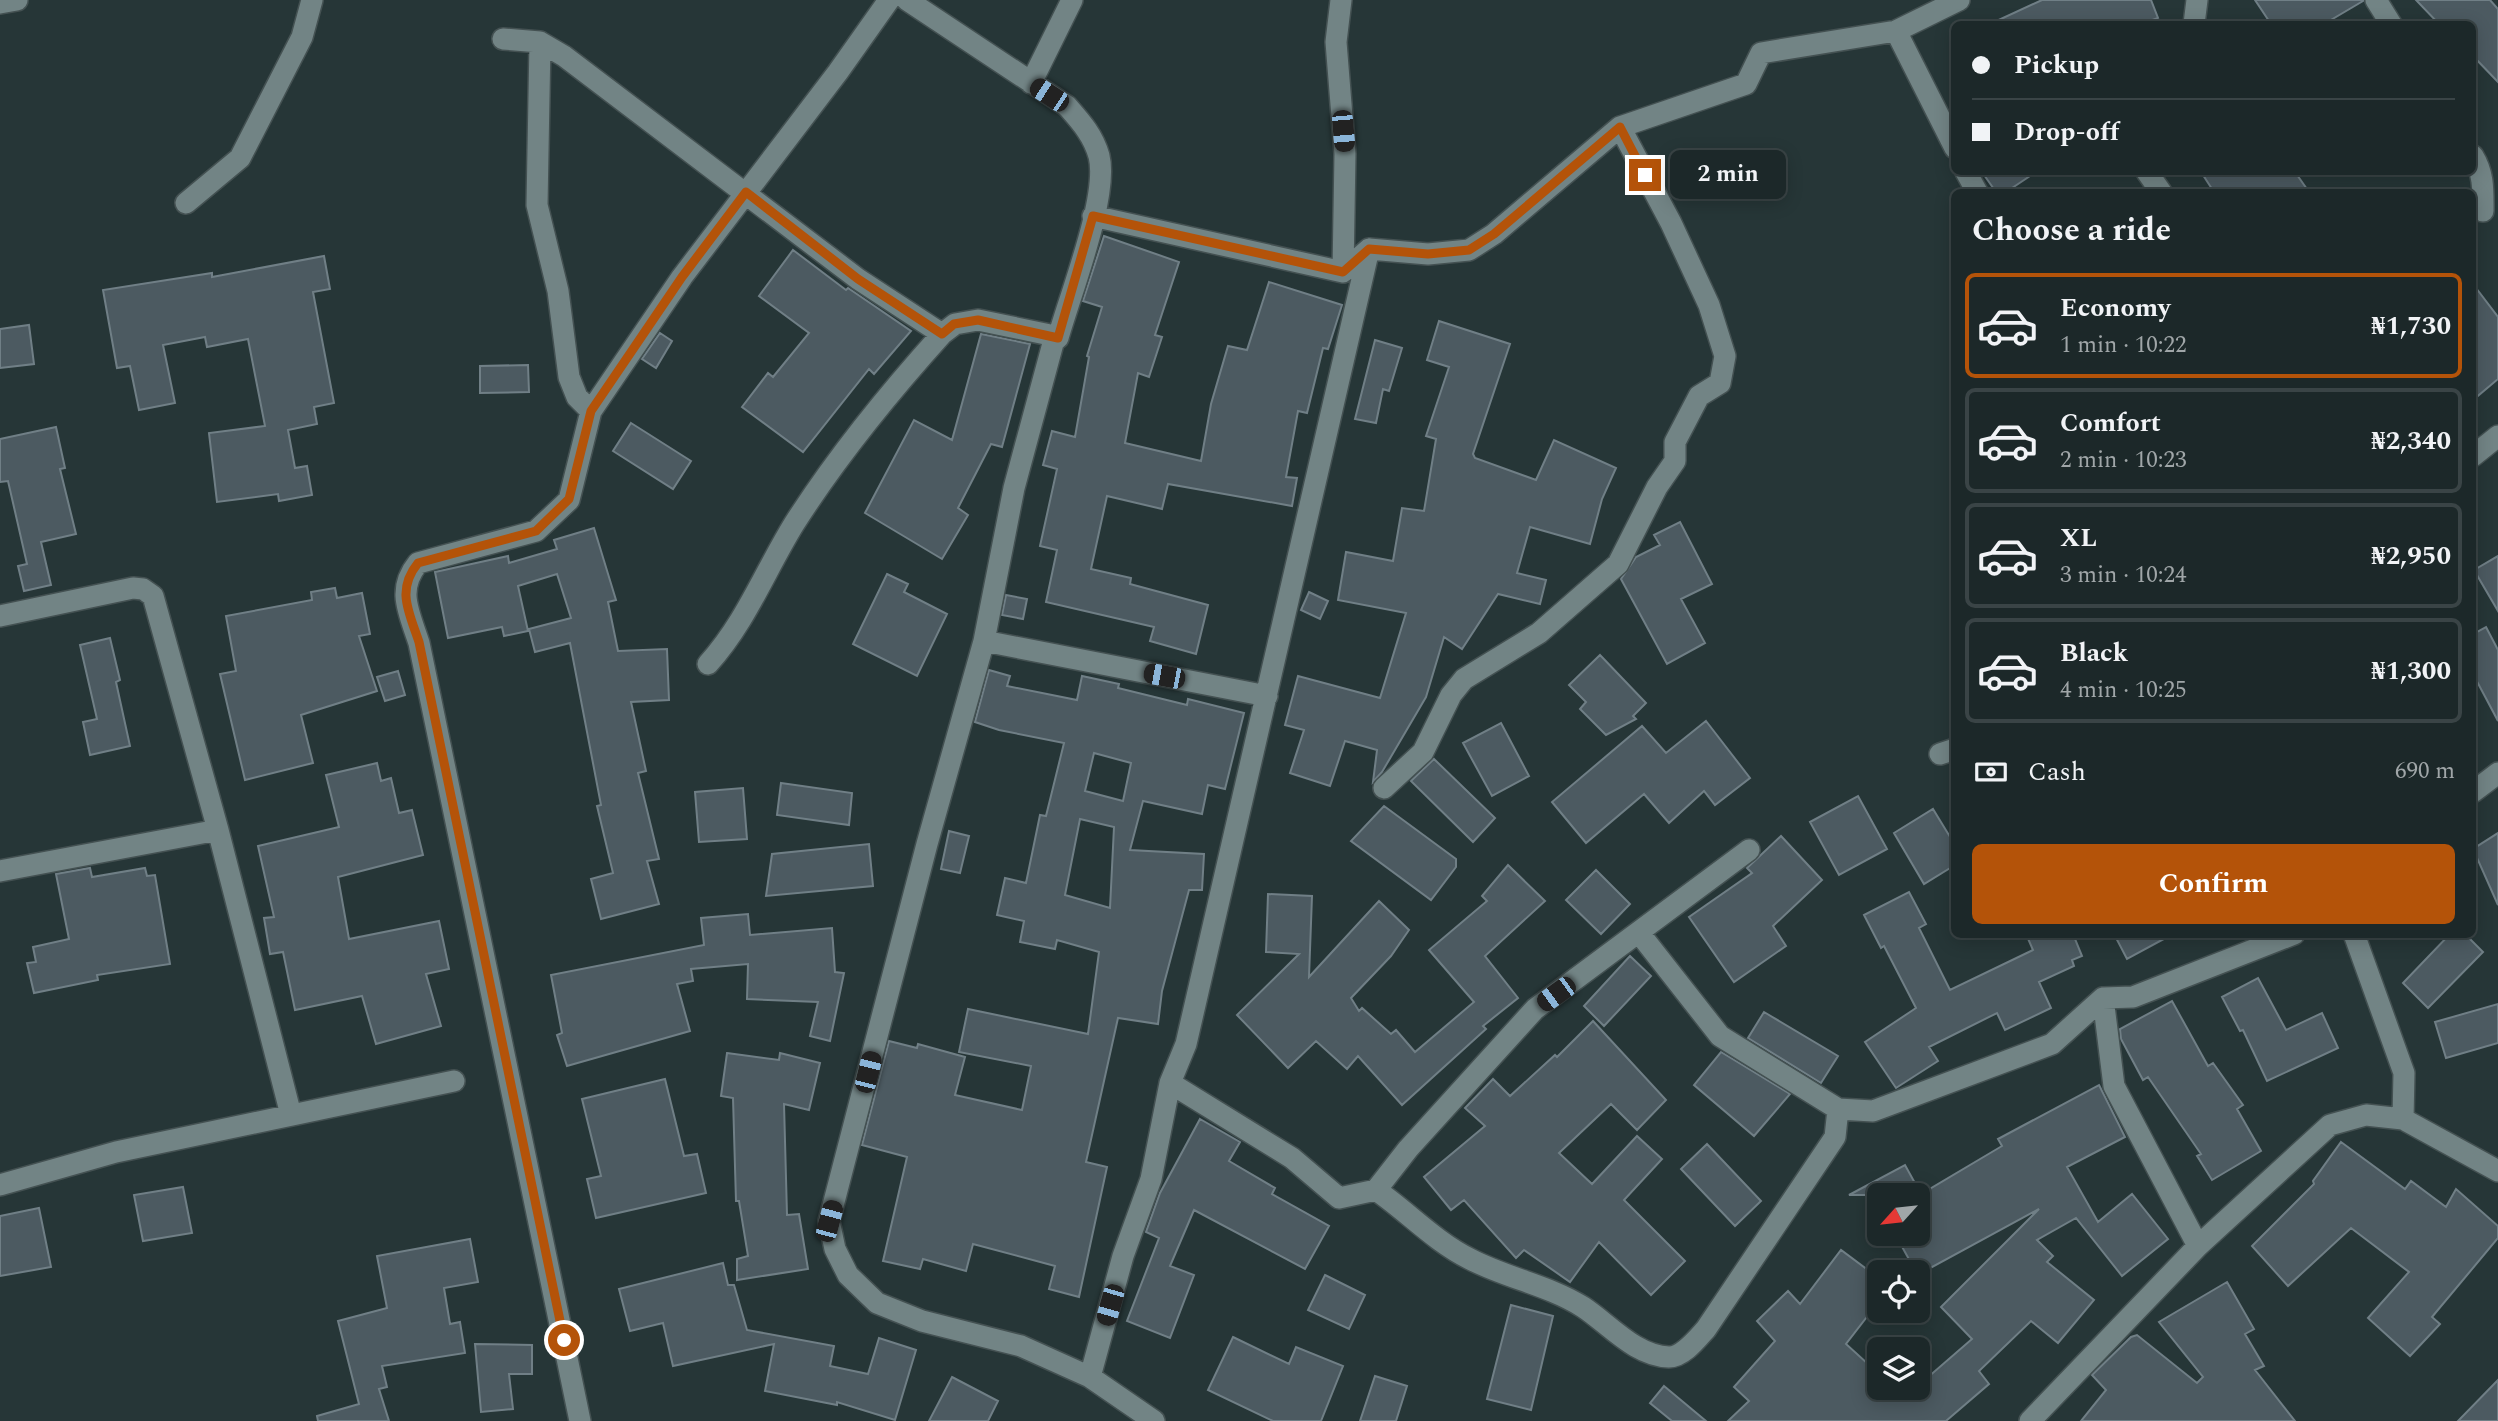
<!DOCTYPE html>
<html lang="en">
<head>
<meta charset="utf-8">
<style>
  :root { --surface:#1c2829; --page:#293435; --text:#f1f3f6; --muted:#a0a6a8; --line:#3a4446; --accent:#b45309 }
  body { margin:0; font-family:Spectral,serif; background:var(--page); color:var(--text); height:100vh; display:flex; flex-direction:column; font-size:26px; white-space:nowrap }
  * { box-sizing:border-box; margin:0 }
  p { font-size:23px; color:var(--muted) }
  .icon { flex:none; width:38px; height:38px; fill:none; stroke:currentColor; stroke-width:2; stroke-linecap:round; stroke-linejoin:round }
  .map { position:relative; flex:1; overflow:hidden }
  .side { position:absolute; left:1951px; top:189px; width:525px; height:749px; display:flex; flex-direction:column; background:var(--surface); border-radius:10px; box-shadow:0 4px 18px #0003,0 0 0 2px var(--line) }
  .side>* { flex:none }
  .guide { position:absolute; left:1951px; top:21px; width:525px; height:154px; border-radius:10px; box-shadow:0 4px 18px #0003,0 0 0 2px var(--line); display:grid; align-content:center; height:154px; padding:0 21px; background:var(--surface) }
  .needle { width:46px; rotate:243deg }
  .buttons { position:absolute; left:1867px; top:1183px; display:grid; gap:14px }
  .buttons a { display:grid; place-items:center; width:63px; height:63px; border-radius:10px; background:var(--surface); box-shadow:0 4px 18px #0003,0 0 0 2px var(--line); font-size:35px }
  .end { position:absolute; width:32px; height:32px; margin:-16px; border:9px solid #b45309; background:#fff; box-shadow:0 0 0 4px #fff }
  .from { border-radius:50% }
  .bubble { position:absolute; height:49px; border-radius:10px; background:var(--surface); box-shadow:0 4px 18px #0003,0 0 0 2px var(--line); font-size:23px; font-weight:700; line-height:49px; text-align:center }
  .car { position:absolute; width:21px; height:42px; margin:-21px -10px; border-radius:9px; box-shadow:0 0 5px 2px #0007; background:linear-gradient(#222 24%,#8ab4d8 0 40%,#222 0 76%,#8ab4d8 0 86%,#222 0) }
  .guide b { display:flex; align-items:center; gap:24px; height:66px; font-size:26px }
  .guide b+b { border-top:2px solid var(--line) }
  .guide i { width:18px; height:18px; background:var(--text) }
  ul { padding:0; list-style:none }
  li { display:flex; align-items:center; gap:21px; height:105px; margin:0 14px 10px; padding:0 7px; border:4px solid var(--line); border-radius:10px }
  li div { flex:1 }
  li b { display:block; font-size:26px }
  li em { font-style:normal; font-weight:700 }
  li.selected { border-color:var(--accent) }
  li>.icon { width:63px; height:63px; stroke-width:1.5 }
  h2 { padding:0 21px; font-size:32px; line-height:84px }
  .pay { display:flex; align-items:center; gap:18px; height:77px; padding:0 21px; font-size:26px }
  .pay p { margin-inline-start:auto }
  .button { display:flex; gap:14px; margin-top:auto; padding:14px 21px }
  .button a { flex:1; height:80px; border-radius:10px; background:var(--accent); color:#fff; font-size:28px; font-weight:700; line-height:80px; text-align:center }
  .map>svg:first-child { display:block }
  .building { fill:#4c5a61; stroke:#707f86; stroke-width:2; fill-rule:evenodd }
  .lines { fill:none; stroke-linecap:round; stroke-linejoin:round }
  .street-casing { stroke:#445152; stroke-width:24 }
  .street { stroke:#728485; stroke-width:21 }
  .route { stroke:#b45309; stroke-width:9 }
</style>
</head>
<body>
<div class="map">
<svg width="2498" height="1421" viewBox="0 0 2498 1421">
  <rect width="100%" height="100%" fill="#263637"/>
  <path class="building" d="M2042,0H2151L2158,18L2141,24H1990Z
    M2255,0H2363V1L2324,24H2271Z
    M2416,0H2490L2498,9V82L2473,56V24H2439Z
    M1982,172H2036L2006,192H1996Z
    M2201,172H2295L2309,192H2214Z
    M1104,236L1179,262L1155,335L1162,337L1149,377L1138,373L1125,443L1201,461L1211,404L1228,346L1247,350L1269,282L1342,305L1328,349L1323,348L1307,413L1298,411L1286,477L1297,478L1292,506L1168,484L1162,509L1107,496L1091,569L1131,578L1130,584L1208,605L1196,654L1150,641L1154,627L1046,602L1057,550L1040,546L1057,469L1043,465L1052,431L1075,437L1089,357L1087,356L1102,307L1083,301Z
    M793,250L846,290L848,288L911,331L874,374L869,369L803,452L742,407L768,373L773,377L809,333L759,296Z
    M324,256L330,289L313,292L334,403L314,407L317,424L288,430L295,468L307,466L312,495L279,501L278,494L217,502L209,433L265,426L248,339L207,347L205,337L163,345L175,403L139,410L130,366L117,368L103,290L212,273V277Z
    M2473,284L2498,317V379L2473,400Z
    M1439,321L1510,344L1473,454L1475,458L1536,480L1554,440L1616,468L1602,499L1590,544L1530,527L1517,573L1546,580L1540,604L1498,594L1462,649L1444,637L1426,697L1382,772L1373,782L1377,750L1345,741L1330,786L1290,773L1304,730L1285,725L1298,676L1380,698L1406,613L1338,600L1346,552L1393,561L1402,508L1424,511L1436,439L1426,436L1449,367L1427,360Z
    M29,325L34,364L0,368V329Z
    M660,333L672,341L656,368L642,359Z
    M981,334L1030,344L1002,447L991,444L958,508L968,515L942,559L865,513L914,420L952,440Z
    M1375,340L1402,348L1389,391L1383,389L1376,423L1355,419Z
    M528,365L529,392L480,393V366Z
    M631,423L691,461L673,489L613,451Z
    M56,427L65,468L60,469L76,534L41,542L51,585L24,591L18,566L27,564L8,481L0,482V439Z
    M1680,522L1712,584L1681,599L1705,643L1667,664L1621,579L1636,557L1660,545L1654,535Z
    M594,528L616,600L608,602L618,651L667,649L669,700L631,702L646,771L638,773L659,859L647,861L659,904L601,919L591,879L613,873L597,806L601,805L570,643L535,652L529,629L571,618L557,574L518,586L528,631L504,636L502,627L448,638L435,572L508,556L509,563L557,549L554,540Z
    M2498,556V611L2474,570Z
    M887,574L908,584L904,592L947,614L917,676L853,644Z
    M335,588L337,598L362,593L370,634L359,636L377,691L301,715L313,763L245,780L220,674L236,671L226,616L312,600L311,592Z
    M1309,592L1328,601L1320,619L1301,610Z
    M1006,595L1027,599L1023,619L1002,615Z
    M2486,627L2498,650V721L2473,674V634Z
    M110,638L120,680L116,682L130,746L90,755L83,722L97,719L80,645Z
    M1600,655L1646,703L1633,716L1636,719L1606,735L1580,709L1586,702L1569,685Z
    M989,670L1010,676L1007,686L1077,700L1082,676L1119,684L1118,688L1187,705L1188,699L1244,713L1225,789L1208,785L1202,814L1143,801L1130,850L1204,854L1202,890H1189L1162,991L1158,1024L1118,1018L1086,1162L1107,1167L1079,1297L1049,1289L1055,1266L973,1244L966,1271L923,1259L920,1269L883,1261L907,1157L862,1145L889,1041L917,1048L918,1044L965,1057L955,1095L1022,1110L1031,1066L959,1052L968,1009L1088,1034L1099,952L1057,940L1055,949L1020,942L1024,921L997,915L1005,878L1026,883L1040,815L1046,816L1064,743L999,730L975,722ZM1094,753L1131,763L1123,801L1085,791ZM1080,819L1114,827L1110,908L1065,895Z
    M398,671L405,695L385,701L377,677Z
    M1706,721L1750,778L1715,805L1704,791L1669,823L1644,794L1586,843L1552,802L1642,726L1666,753Z
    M1501,723L1529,776L1492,796L1463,743Z
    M1434,759L1495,818L1473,842L1411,781Z
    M377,763L381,781L391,778L399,813L412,810L423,855L338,877L349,939L439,921L449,969L426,974L441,1026L376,1044L362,996L295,1010L283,952L270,954L264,918L274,917L258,846L339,827L326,775Z
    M781,783L852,793L849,825L777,815Z
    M743,788L747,839L699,842L695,792Z
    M1858,796L1887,849L1839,875L1810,822Z
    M1384,806L1456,859V867L1431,900L1351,841Z
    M1933,809L1955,845V865L1924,884L1894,833Z
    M949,831L969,836L960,873L941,869Z
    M2498,833V905L2473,849Z
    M1781,836L1822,880L1773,926L1786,946L1734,982L1689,917L1752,873L1747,868Z
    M869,844L873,886L766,896L772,854Z
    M1508,865L1545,901L1485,956L1518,998L1483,1026L1486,1029L1402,1105L1358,1056L1347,1069L1316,1041L1288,1068L1237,1015L1299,954L1266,952L1268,894L1312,896L1309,977L1379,901L1409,930L1391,956L1351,998L1359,1011L1362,1008L1391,1034L1396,1030L1415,1052L1474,1002L1429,950L1487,901L1482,896Z
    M90,868L92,877L145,868L147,876L155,875L170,964L97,975L98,980L34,993L27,963L36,962L33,947L69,939L56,874Z
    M1596,870L1630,904L1601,934L1566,900Z
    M1909,892L1926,924L1919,928L1950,990L2033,950L2026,934H2073L2082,956L2072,960L2074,966L2039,982L2051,1008L2005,1030L1997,1013L1929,1047L1938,1061L1896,1088L1865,1042L1916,1008L1884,946L1881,948L1864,915Z
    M748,914L750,935L832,928L835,972L844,973L830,1041L810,1036L818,1002L747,999L748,964L691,969L693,981L677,984L690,1031L567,1066L557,1035L562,1033L551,975L704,945L701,918Z
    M2114,934H2173L2127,959Z
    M2450,934H2465L2483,952L2428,1008L2403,983Z
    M1630,956L1651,976L1604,1026L1584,1006Z
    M2258,978L2286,1030L2322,1013L2338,1048L2267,1081L2243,1030L2240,1031L2222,997Z
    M2172,1001L2208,1066L2213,1063L2243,1105L2237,1109L2261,1151L2212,1180L2197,1156L2201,1154L2148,1077L2143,1080L2121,1039L2120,1029Z
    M2498,1004V1043L2446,1058L2435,1022Z
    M1764,1012L1838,1056L1821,1083L1748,1038Z
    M1593,1021L1666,1100L1637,1130L1611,1104L1559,1153L1592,1184L1637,1136L1662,1159L1624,1200L1685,1261L1651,1295L1599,1242L1570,1282L1524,1250L1516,1258L1464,1200L1451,1210L1424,1177L1485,1126L1465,1108L1493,1079L1510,1096L1555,1055L1557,1057Z
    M1721,1052L1790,1094L1754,1136L1694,1085Z
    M727,1053L779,1060L780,1053L820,1063L809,1110L784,1104L787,1215L799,1214L808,1269L737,1280V1259L748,1256L739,1201H736L733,1098L721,1096Z
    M665,1079L684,1156L697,1154L706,1193L596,1218L587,1179L601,1176L582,1099Z
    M2099,1085L2125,1137L2067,1167L2098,1222L2132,1194L2168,1239L2122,1276L2076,1218L2037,1240L2053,1256L2047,1262L2094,1300L2058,1343L2031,1321L1979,1371L1989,1384L1946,1421H1728L1749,1401L1734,1387L1775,1341L1757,1321L1788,1291L1800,1304L1841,1250L1880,1279V1300L1846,1344L1880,1375V1388H1893L1904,1398L1972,1339L1941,1307L2039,1209L1923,1272H1916L1895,1234H1918L1920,1195H1849L1905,1165L1921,1194L2002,1146L1998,1139Z
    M1200,1119L1240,1142L1229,1161L1275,1188L1272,1194L1329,1226L1305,1269L1194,1210L1170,1266L1194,1275L1170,1338L1127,1321L1159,1238L1146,1232L1160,1193Z
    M2341,1142L2405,1189L2411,1181L2446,1207L2456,1189L2498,1226V1238L2432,1317L2440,1324L2410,1356L2368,1318L2409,1272L2351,1228L2288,1286L2252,1246L2314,1184L2313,1181Z
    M1707,1144L1761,1201L1735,1226L1681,1169Z
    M183,1187L192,1233L143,1241L134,1195Z
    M39,1208L51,1267L0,1276V1216Z
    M470,1239L478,1282L444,1288L450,1324L460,1322L465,1353L382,1366L387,1387L379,1389L389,1421H318L317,1416L359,1404L338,1321L387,1308L377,1256Z
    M723,1263L728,1285H734L747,1330L834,1346L830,1366L868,1374L879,1338L916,1350L895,1420L837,1402V1405L765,1391L774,1344L673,1366L663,1323L630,1331L619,1289Z
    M1325,1275L1365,1295L1349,1329L1308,1310Z
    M2227,1282L2254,1329L2245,1334L2264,1366L2255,1370L2295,1421H2081L2106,1390L2092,1375L2131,1337L2137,1335L2197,1383L2203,1377L2159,1322Z
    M1511,1305L1553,1316L1531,1410L1487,1399Z
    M1233,1337L1289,1364L1296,1347L1343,1366L1321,1421H1273L1208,1390Z
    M475,1344L532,1345V1374H509L513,1409L481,1412Z
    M1375,1376L1407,1386L1396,1421H1360Z
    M952,1377L998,1401L988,1421H929Z
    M2498,1380V1421H2458Z
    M1664,1386L1706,1421H1672L1650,1403Z"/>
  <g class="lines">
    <g class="street-casing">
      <path id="street" d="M907,0L1067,106C1081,122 1093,135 1099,156C1109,196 1070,295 1058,338L1055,336L1014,488L984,641L927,844L829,1221L835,1249L848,1275L877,1303L922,1321L1021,1346L1090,1377L1154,1421
        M1341,0L1336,42L1345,154L1343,272
        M2376,0L2391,24
        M0,3L17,0
        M2194,24L2197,0
        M1896,31L1955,148
        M503,39L540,42L564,56L858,279L942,334
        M540,42L537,205L558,291L569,377L577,397L591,411
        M1031,83L1072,0
        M2473,156C2484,174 2483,190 2483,211
        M1966,172L1977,192
        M2147,172L2161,192
        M186,203L240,158L302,37L312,0
        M1093,216L1343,272L1369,249L1428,254L1469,250L1494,234L1620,127L1746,84L1761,53L1896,31L1959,0
        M2473,456L2498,436
        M0,616L133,588L143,589L153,596L218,830L291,1115
        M984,641L1267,696
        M708,664C746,622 765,571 794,524C838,455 887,395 942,334L955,324L978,320L1055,336
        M1940,754L1955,749
        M1384,788L1423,752L1451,695L1464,679L1539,633L1618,564L1657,487L1675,461V442L1699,396L1720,383L1725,356L1709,305L1671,223L1620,127
        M2473,792L2498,773
        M0,871L218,830
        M1640,934L1720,1036L1838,1109
        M2354,934L2404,1073L2403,1119
        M2103,998L2114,1086L2198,1246
        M1170,1083L1292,1158L1339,1198L1376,1190L1408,1149L1535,1009L1749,850
        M0,1185L116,1152L454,1081
        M1376,1190C1408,1212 1434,1241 1470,1259C1506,1278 1548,1285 1583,1307C1609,1324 1635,1356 1669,1357C1683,1357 1697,1339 1706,1329L1835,1137L1838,1109L1873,1111L2052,1044L2103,998L2133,997L2294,934
        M1090,1377L1123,1256L1151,1179L1170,1083L1186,1044L1369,249
        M580,1421L419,643C409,612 396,590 418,563L536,531L569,500L591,411L682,277L838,72L889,0
        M2030,1421L2198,1246L2330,1125L2366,1115L2403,1119L2498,1171"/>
    </g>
    <use href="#street" class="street"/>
  </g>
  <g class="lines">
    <path class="route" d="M564,1340L419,642C409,612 396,590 418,563L536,531L569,499L591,411L682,277L746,192L858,279L942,334L954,324L978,320L1058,338L1093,216L1343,272L1369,249L1428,254L1469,250L1494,234L1620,127L1645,175"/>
  </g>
</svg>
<div class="buttons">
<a><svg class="needle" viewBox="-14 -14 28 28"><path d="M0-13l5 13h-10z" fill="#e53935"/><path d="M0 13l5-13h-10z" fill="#a0a6a8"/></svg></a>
<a><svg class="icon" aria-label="locate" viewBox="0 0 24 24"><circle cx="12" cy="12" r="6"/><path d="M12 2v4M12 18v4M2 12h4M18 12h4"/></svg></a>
<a><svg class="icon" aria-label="layers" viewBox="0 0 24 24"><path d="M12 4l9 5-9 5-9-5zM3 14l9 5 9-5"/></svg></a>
</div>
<i class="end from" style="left:564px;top:1340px"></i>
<i class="end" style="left:1645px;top:175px"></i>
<div class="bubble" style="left:1670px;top:150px;width:116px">2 min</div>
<i class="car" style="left:1049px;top:95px;rotate:303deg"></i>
<i class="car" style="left:1343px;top:131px;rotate:175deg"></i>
<i class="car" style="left:1164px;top:676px;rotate:281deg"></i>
<i class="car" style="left:1556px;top:994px;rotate:234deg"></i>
<i class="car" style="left:868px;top:1072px;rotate:14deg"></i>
<i class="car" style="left:829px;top:1221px;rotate:15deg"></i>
<i class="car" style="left:1110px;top:1305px;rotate:196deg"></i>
<div class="guide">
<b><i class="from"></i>Pickup</b>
<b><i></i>Drop-off</b>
</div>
<section class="side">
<h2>Choose a ride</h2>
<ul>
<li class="selected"><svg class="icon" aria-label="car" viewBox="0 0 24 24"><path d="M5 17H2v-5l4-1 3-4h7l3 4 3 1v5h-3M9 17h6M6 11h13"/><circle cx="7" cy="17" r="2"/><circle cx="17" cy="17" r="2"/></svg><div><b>Economy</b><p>1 min · 10:22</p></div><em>₦1,730</em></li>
<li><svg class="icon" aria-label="car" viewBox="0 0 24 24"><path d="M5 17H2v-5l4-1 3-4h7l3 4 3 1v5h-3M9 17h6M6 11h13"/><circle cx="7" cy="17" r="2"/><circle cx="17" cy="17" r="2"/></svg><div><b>Comfort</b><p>2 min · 10:23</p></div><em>₦2,340</em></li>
<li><svg class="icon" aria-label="car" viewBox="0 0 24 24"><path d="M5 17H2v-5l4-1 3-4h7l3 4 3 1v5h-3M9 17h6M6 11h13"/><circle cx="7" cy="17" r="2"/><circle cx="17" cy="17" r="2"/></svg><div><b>XL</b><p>3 min · 10:24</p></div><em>₦2,950</em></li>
<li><svg class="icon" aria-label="car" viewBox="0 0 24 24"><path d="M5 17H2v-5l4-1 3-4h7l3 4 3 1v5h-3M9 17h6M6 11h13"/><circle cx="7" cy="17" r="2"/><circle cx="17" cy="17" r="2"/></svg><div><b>Black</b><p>4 min · 10:25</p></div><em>₦1,300</em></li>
</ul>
<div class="pay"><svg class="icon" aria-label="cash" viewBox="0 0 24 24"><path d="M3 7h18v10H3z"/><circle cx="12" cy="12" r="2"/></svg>Cash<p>690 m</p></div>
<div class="button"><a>Confirm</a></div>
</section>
</div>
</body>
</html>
